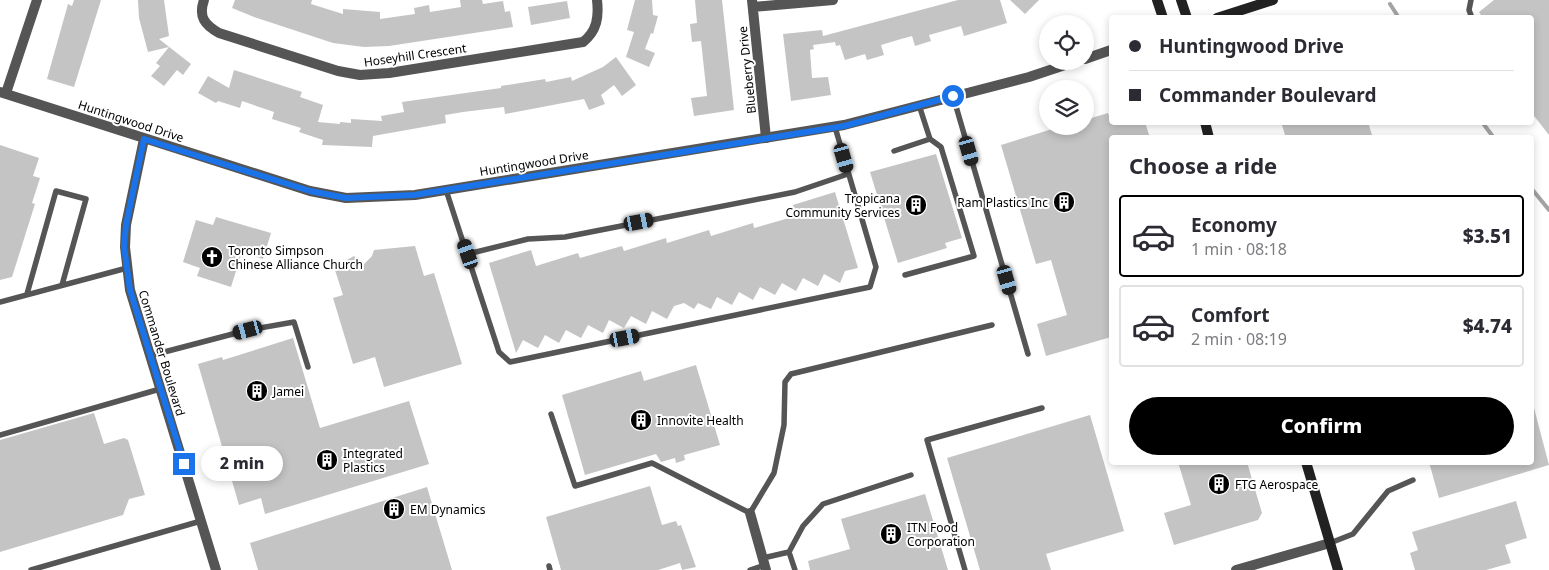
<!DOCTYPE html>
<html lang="en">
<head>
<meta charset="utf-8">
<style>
  :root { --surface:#fff; --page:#f7f7f7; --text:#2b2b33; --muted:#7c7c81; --line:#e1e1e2; --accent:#000 }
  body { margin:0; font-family:"Noto Sans",sans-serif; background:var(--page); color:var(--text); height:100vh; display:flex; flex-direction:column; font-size:19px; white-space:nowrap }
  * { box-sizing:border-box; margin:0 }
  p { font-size:16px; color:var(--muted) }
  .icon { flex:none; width:28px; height:28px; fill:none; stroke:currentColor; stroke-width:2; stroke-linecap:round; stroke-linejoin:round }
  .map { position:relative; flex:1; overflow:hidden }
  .details { position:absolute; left:1109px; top:135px; width:425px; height:330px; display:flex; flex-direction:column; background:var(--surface); border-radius:5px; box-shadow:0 2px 8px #0003 }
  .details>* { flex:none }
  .banner { position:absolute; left:1109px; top:15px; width:425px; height:110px; border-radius:5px; box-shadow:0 2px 8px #0003; display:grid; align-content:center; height:110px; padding:0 20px; background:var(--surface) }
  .tools { position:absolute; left:1039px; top:15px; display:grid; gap:10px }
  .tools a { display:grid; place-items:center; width:55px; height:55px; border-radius:50%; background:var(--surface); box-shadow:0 2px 8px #0003; font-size:25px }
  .end { position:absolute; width:22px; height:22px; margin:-11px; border:6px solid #1a73e8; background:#fff; box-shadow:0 0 0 2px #fff }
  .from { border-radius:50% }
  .bubble { position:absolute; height:35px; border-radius:18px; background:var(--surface); box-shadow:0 2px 8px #0003; font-size:16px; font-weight:800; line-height:35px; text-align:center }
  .car { position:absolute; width:15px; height:30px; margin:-15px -8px; border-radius:6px; box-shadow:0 0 4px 1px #0007; background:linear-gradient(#222 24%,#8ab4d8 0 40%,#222 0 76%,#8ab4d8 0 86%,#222 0) }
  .banner b { display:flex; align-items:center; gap:18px; height:48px; font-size:19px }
  .banner b+b { border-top:1px solid var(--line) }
  .banner i { width:12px; height:12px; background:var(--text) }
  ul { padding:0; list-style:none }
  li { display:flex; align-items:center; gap:15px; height:82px; margin:0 10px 8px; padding:0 10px; border:2px solid var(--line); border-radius:5px }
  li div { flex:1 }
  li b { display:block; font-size:19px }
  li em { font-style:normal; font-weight:800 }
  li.active { border-color:var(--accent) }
  li>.icon { width:45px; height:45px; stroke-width:1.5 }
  h2 { padding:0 20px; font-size:22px; line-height:60px }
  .cta { display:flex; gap:10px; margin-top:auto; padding:10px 20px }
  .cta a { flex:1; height:58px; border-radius:30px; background:var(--accent); color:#fff; font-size:20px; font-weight:800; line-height:58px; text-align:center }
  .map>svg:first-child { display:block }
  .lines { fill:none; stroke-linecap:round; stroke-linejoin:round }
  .stream { stroke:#a3a3a3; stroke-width:4 }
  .building { fill:#c4c4c4 }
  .service { stroke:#555; stroke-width:5.5 }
  .minor { stroke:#555; stroke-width:10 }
  .tertiary { stroke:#555; stroke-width:10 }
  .secondary { stroke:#222; stroke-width:10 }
  .route { stroke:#1a73e8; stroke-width:6 }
  .labels { text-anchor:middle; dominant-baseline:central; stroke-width:4; stroke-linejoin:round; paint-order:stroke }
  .street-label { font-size:12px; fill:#000; stroke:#fff }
  .poi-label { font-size:12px; fill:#000; stroke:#fff; text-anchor:start }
</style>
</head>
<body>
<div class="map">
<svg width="1549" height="570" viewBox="0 0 1549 570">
  <rect width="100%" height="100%" fill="#fff"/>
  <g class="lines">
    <path class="stream" d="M1390,4L1399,18
      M1482,122L1494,138
      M1531,188L1549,210"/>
  </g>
  <path class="building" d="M74,0H101L74,87L47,79L68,4L72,6Z
    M138,0H164L169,36L159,39L191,64L183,75L177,70L164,86L151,76L160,66L156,63L169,47L148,52L139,18Z
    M235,0H312L311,4L343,14V9L380,12V19L415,14L414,8L429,5L430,12L461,7L460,0H482L483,4L503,1L505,12L510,11L513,27L389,46L364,47L333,43L254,17L232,8Z
    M635,0H652L653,15L658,16L653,34L651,33L645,49L655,53L649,67L626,57L634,32L627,30Z
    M695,0H722L734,110L694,116L691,98L707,96L701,41L692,42L690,24L697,23Z
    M958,0H1000L1007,23L964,36L961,26L929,35L931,41L915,46L912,36L901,39L881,45L884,55L867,60L865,54L845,60L840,45L836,46L835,42L813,45L814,49L810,50L812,78L828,77L831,95L791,101L783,34L822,30L823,36Z
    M1010,0H1039L1025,14Z
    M1494,0H1549V135L1531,112V18H1483L1479,12Z
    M567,1L570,18L531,25L528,7Z
    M616,57L636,85L622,96L614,85L601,95L605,104L589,110L584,99L505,114L504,107L463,112L445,115L446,123L373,136L372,147L322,145L323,140L299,132L301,128L272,119L274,112L242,101L240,108L218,101L216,103L198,93L208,76L229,88L234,70L302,92L300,97L323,105L318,122L340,124V122L351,123V119L382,121L381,116L404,112L402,102L501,88V86L545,79L546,82L571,77L572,81L603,67Z
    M1108,113L1111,122H1145L1150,138H1111V337L1046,356L1037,324L1067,315L1051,260L1036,264L1001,145L1062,126H1085V120Z
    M1281,122H1368L1373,138H1286Z
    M0,145L39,158L33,176L40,178L32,203L35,204L12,277L0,280Z
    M936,154L962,238L945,243L947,248L898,263L870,172Z
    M835,192L858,268L845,271L840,283L824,274L818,286L803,278L796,291L782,283L775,295L760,287L753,300L739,292L732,305L717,297L711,309L698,303L694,309L684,303L674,306L667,319L652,311L646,324L631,316L624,328L609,320L603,333L588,325L581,338L566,330L559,343L545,335L538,348L523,340L516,353L489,263L531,250L536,266L578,253L580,258L622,246L624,251L666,238L667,243L709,230L711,236L753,223L754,228L796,216L793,205Z
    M216,217L271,233L263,259L242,252L231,287L197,276L200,268L183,262L196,220L213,225Z
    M415,246L424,276L434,273L462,364L384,387L375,357L353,364L333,298L343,295L334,267L354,256L363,265L372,256L374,250Z
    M293,338L320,428L409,401L429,464L265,514L261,498L239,505L198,364L222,357L223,360Z
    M696,365L720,445L684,455L685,460L676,463L675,458L661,462L656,454L585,475L562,395L641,371L644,381Z
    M1534,408L1549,465L1439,498L1429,462H1531V409Z
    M94,413L104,444L124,438L128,440L145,495L129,499L123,515L0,552V440Z
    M1090,415L1124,531L1046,554L1051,570H980L947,458Z
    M1178,462H1247L1262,513L1258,520L1174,545L1164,513L1191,505Z
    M650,486L662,525L676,521L678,526L681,525L696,567L682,570L680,563L658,570H561L546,517Z
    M427,487L452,570H258L250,543Z
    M925,494L948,570H810L808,561L850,549L841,519Z
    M1516,501L1527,538L1505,545L1511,563L1486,570H1415L1410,553L1418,550L1412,532Z"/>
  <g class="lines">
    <path class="service" d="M1471,0L1469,10L1472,18
      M953,96L1028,354
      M894,151L930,139L919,105
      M446,190L499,352L510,362L870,287L876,267L835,127
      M468,254L528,239L565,237L795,192L848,174
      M905,275L974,256L941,147L930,139
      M27,294L56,191L86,199L62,285
      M0,302L127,268
      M149,356L248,330L294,322L308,367
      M551,414L575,486L652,463L750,513L774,473L784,425L785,382L791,374L992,325
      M0,435L160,389
      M1330,543L1353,534L1388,491L1413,480
      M789,552L795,570
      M763,558L789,552L803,526L823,504L911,475
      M549,566L550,570
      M31,570L201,521
      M750,570L765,565
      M965,570L927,440L1042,408"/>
    <path class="minor" d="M204,0C198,17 205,25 219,33L338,71L360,75L389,73L583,42C597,31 599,17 597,0
      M752,0L766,138
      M753,7L833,0
      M6,93L37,0
      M750,513L766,570"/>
    <path class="tertiary" d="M1085,59L1111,50
      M0,92L310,191L346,198L415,195L844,125L1029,77L1077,61
      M144,139L126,225L125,247L130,290L216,570
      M1236,570L1330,543"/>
    <path class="secondary" d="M1157,0L1163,18
      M1181,0L1187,18
      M1217,18L1273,0
      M1205,122L1209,138
      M1306,462L1338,570"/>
  </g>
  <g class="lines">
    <path class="route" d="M184,464L130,290L124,246L126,225L144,139L310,191L346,198L414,195L844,126L953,96"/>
  </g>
  <defs>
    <g id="building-disc" transform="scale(1.125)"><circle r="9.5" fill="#000" stroke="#fff"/><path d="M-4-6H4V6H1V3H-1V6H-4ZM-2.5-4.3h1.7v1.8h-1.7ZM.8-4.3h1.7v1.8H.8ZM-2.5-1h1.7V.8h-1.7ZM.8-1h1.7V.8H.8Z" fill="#fff"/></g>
    <g id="church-disc" transform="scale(1.125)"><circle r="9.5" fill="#000" stroke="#fff"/><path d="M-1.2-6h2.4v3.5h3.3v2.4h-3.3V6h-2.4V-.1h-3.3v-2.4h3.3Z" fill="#fff"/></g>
  </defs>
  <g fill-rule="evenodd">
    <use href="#building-disc" x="1064" y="202"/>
    <use href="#building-disc" x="916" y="205"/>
    <use href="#church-disc" x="212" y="257"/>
    <use href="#building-disc" x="257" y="391"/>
    <use href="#building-disc" x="641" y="420"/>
    <use href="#building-disc" x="327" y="460"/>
    <use href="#building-disc" x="1219" y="484"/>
    <use href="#building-disc" x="394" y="509"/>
    <use href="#building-disc" x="891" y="534"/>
  </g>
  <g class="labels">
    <g class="street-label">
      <text transform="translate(415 55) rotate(-8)">Hoseyhill Crescent</text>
      <text transform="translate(747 70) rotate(-96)">Blueberry Drive</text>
      <text transform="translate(131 121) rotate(18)">Huntingwood Drive</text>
      <text transform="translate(534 163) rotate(-9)">Huntingwood Drive</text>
      <text transform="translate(162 353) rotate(73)">Commander Boulevard</text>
    </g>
    <g class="poi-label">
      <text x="900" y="198" text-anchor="end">Tropicana<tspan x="900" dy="14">Community Services</tspan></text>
      <text x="1048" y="202" text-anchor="end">Ram Plastics Inc</text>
      <text x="228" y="250">Toronto Simpson<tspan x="228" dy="14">Chinese Alliance Church</tspan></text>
      <text x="273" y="391">Jamei</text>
      <text x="657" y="420">Innovite Health</text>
      <text x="343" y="453">Integrated<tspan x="343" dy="14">Plastics</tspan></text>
      <text x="1235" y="484">FTG Aerospace</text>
      <text x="410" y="509">EM Dynamics</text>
      <text x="907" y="527">ITN Food<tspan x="907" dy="14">Corporation</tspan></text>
    </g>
  </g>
</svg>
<div class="tools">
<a><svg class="icon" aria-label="locate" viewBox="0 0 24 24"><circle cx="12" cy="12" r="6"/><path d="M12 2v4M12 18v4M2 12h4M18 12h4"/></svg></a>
<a><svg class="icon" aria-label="layers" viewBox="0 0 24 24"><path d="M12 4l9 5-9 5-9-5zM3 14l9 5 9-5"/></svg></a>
</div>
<i class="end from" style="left:953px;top:96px"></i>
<i class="end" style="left:184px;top:464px"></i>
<div class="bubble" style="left:201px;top:446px;width:82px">2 min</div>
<i class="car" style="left:969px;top:151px;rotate:164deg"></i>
<i class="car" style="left:844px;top:158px;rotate:164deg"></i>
<i class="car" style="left:639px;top:222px;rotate:79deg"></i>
<i class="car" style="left:468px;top:254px;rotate:341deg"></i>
<i class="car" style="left:1007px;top:280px;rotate:164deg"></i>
<i class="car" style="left:248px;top:330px;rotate:255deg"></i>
<i class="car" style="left:625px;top:338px;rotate:79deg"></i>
<div class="banner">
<b><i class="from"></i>Huntingwood Drive</b>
<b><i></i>Commander Boulevard</b>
</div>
<section class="details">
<h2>Choose a ride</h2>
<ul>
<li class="active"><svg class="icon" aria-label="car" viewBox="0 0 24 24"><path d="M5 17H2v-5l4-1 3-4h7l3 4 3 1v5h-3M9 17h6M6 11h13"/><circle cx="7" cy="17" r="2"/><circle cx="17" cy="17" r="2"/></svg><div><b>Economy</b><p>1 min · 08:18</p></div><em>$3.51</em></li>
<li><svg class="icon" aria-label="car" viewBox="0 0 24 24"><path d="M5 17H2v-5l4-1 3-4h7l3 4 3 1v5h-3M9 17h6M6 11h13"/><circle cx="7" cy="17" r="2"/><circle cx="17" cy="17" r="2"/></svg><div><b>Comfort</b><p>2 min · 08:19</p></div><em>$4.74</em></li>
</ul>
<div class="cta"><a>Confirm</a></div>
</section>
</div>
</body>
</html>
